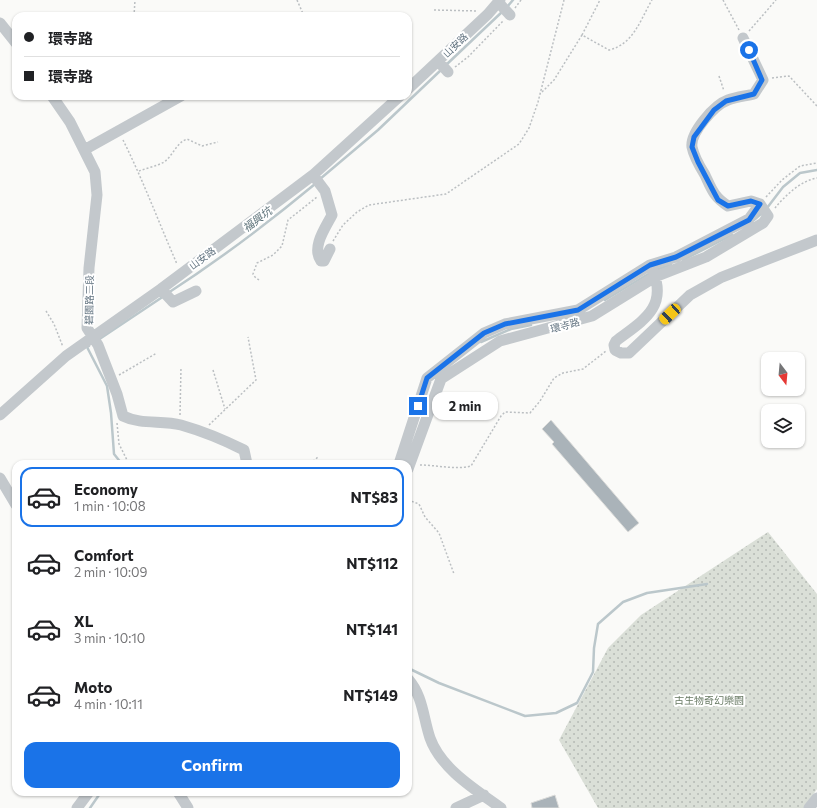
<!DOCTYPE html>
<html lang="en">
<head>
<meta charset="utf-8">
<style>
  :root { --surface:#fff; --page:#f2f2f2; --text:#202124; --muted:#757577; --line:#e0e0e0; --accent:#1a73e8 }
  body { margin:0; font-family:Commissioner,"Noto Sans TC",sans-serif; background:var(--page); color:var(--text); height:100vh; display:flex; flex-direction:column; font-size:15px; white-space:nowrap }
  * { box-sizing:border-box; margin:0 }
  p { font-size:13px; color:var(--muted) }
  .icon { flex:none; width:22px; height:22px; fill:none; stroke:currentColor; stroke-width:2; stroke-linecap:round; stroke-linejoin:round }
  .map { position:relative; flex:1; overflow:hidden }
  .panel { position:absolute; left:12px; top:460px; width:400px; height:336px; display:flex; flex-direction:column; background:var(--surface); border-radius:12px; box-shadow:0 1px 3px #0004 }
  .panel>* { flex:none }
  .top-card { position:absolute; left:12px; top:12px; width:400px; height:88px; border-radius:12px; box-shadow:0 1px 3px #0004; display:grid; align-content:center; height:88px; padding:0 12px; background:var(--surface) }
  .needle { width:26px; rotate:164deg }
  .fabs { position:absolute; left:761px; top:352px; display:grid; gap:8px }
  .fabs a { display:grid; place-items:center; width:44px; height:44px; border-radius:8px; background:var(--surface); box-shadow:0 1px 3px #0004; font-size:20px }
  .end { position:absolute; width:18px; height:18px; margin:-9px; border:5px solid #1a73e8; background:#fff; box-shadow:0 0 0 2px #fff }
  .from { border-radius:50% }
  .bubble { position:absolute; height:28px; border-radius:12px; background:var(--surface); box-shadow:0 1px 3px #0004; font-size:13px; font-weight:700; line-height:28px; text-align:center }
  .car { position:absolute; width:12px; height:24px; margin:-12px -6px; border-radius:5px; box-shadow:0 0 3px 1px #0007; background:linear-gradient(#f5c518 24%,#345 0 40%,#f5c518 0 76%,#345 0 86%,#f5c518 0) }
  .top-card b { display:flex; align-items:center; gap:14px; height:38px; font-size:15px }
  .top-card b+b { border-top:1px solid var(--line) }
  .top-card i { width:10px; height:10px; background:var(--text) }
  ul { padding:7px 0 0; list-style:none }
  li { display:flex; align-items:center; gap:12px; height:60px; margin:0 8px 6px; padding:0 4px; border:2px solid transparent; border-radius:12px }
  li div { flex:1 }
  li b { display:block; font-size:15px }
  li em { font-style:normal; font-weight:700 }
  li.current { border-color:var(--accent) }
  li>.icon { width:36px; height:36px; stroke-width:1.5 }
  .button { display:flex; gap:8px; margin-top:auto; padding:8px 12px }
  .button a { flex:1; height:46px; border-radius:12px; background:var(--accent); color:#fff; font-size:16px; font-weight:700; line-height:46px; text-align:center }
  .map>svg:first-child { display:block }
  .grass { fill:url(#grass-dots) }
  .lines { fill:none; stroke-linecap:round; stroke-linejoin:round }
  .stream { stroke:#bbc7cb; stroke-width:2.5 }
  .building { fill:#aab3b9; stroke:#dcdcda }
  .path { stroke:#bbbfc2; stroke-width:1.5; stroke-dasharray:2 2; stroke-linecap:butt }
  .minor { stroke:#c3c8cc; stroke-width:11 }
  .route { stroke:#1a73e8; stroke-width:5 }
  .labels { text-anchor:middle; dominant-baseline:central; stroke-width:4; stroke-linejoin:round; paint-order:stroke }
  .street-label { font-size:10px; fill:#657683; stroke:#fff }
  .park-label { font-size:10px; fill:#687a64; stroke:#fff }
  .water-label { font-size:11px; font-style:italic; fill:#60757c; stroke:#fff }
</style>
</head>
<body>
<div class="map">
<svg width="817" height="808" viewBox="0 0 817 808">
  <defs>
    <pattern id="grass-dots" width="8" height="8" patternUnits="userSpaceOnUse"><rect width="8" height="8" fill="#dadfd7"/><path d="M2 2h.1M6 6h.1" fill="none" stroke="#b4b9b4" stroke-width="1.8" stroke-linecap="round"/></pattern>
  </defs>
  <rect width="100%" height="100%" fill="#fafaf8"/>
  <path class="grass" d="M768,532L817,594V789L804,808H598L559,740L608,648L641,615Z"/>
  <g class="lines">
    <path class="stream" d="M507,7L513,0
      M446,65L503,11
      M320,179L378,130L441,70
      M767,208L783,187L800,173L817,170
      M754,220L762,213
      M683,260L732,235
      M655,270L671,265
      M168,293C219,260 268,223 315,184
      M605,300L650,273
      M98,340L164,296
      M481,342L511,329L531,325
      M89,346L87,347L107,386L111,413L114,454L122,464
      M408,668L439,683L525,716L556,713L577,703L593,672L594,648L598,624L623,602L647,593L707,584
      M90,808L101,792"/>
  </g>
  <path class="building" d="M551,420L639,523L628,532L552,444L554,442L542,429Z
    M555,795L559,808H532L531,803Z"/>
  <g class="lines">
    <path class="path" d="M297,0L304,16
      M723,0L739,30
      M515,8L521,0
      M434,10L478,11
      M134,16L135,0
      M749,31L776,0
      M582,35L600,0
      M455,67L468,57L503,21
      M719,76L724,91
      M772,78L789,76L817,106
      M542,92L554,80L582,35L609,50C634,44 640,20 652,0
      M123,140C143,180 159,223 177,264
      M139,171C147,168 157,166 164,162C173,156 176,143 187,139L202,146L218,142
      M766,197L782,180L800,166L817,163
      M775,208C785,196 800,181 817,178
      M333,241L343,225L357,212L369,205L446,194L519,144L529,128L538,102L564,0
      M259,280L255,277L253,274L257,263L273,255L282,246L288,220L317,197
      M46,311L54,324L63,347
      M213,370L225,409
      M119,375L157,353
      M180,415L181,367
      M117,423L119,444L129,464
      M209,425L256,380L248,337
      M310,464L318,457
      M420,465C437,465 455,470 471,466L501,416L505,412L530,413L540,401L554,378L563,373L583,369L606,351
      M408,500L419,504L425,517L439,533L454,574"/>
    <path class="minor" d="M498,2L510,15
      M0,23L16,43
      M438,61L448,72
      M408,89L488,14L500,0
      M52,96L70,122L95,172L97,195L89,268L87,328L98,345L117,394L123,416C141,425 162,420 181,425C202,431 224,440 244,450L247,464
      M84,150L181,96
      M313,175L325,191L332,215C326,227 311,247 321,261H324L330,249
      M653,271C668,308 642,321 616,341L614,345L615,350L621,353H629L690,295L722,277L817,240
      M161,289L173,302L196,291
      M0,415L66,356L161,289L313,175L400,96
      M399,464L427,378L484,333L505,324L578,310L650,265L676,257L749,219L760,204L751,201L728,206C714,197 712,190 705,175C700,167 694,157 692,147C690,133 714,105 728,100C736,97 746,96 754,94L763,80L743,38
      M408,469L441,379L500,341L592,316L655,277L706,257L763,223L768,216L760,204
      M0,478L16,505
      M408,679C423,696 423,717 430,738C441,769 476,790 501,808
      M178,792L188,808
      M77,808L89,792
      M456,808L484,795
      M809,808L817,798"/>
  </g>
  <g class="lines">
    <path class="route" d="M418,406L427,378L484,333L505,324L578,310L650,265L676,257L749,220L760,204L751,201L728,206L718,200L698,162L692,147L694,137L714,110L726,101L754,94L762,80L749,50"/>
  </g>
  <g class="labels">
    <g class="street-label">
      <text transform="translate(455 45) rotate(-44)">山安路</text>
      <text transform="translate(202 258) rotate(-37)">山安路</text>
      <text transform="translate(89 300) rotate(-89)">碧園路二段</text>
      <text transform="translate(565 325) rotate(-15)">環寺路</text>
    </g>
    <g class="park-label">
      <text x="709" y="700">古生物奇幻樂園</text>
    </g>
    <g class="water-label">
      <text transform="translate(257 219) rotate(-37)">福興坑</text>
    </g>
  </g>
</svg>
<div class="fabs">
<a><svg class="needle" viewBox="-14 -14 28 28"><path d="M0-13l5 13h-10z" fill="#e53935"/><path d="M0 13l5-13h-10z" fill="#757577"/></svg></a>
<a><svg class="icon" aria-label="layers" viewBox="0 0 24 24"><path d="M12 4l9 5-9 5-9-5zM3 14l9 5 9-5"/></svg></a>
</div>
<i class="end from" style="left:749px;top:50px"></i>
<i class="end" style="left:418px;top:406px"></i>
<div class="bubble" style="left:432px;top:392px;width:66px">2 min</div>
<i class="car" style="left:670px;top:314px;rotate:227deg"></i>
<div class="top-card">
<b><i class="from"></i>環寺路</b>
<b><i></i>環寺路</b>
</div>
<section class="panel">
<ul>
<li class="current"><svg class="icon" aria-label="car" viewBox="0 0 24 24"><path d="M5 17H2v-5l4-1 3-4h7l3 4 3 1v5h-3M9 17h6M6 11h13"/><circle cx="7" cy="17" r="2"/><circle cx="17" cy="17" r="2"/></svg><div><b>Economy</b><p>1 min · 10:08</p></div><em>NT$83</em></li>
<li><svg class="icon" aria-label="car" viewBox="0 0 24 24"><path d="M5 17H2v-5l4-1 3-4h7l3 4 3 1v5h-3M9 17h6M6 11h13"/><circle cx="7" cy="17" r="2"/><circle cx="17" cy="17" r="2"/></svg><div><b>Comfort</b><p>2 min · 10:09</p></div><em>NT$112</em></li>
<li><svg class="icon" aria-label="car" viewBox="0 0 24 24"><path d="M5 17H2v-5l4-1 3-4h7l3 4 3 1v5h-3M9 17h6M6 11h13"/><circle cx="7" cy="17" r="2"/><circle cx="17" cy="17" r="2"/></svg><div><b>XL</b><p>3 min · 10:10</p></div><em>NT$141</em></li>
<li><svg class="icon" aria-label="car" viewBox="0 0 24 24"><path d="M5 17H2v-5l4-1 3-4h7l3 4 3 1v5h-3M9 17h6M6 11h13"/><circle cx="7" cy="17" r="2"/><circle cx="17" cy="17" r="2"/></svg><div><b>Moto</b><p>4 min · 10:11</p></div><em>NT$149</em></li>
</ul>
<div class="button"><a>Confirm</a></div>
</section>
</div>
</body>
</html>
